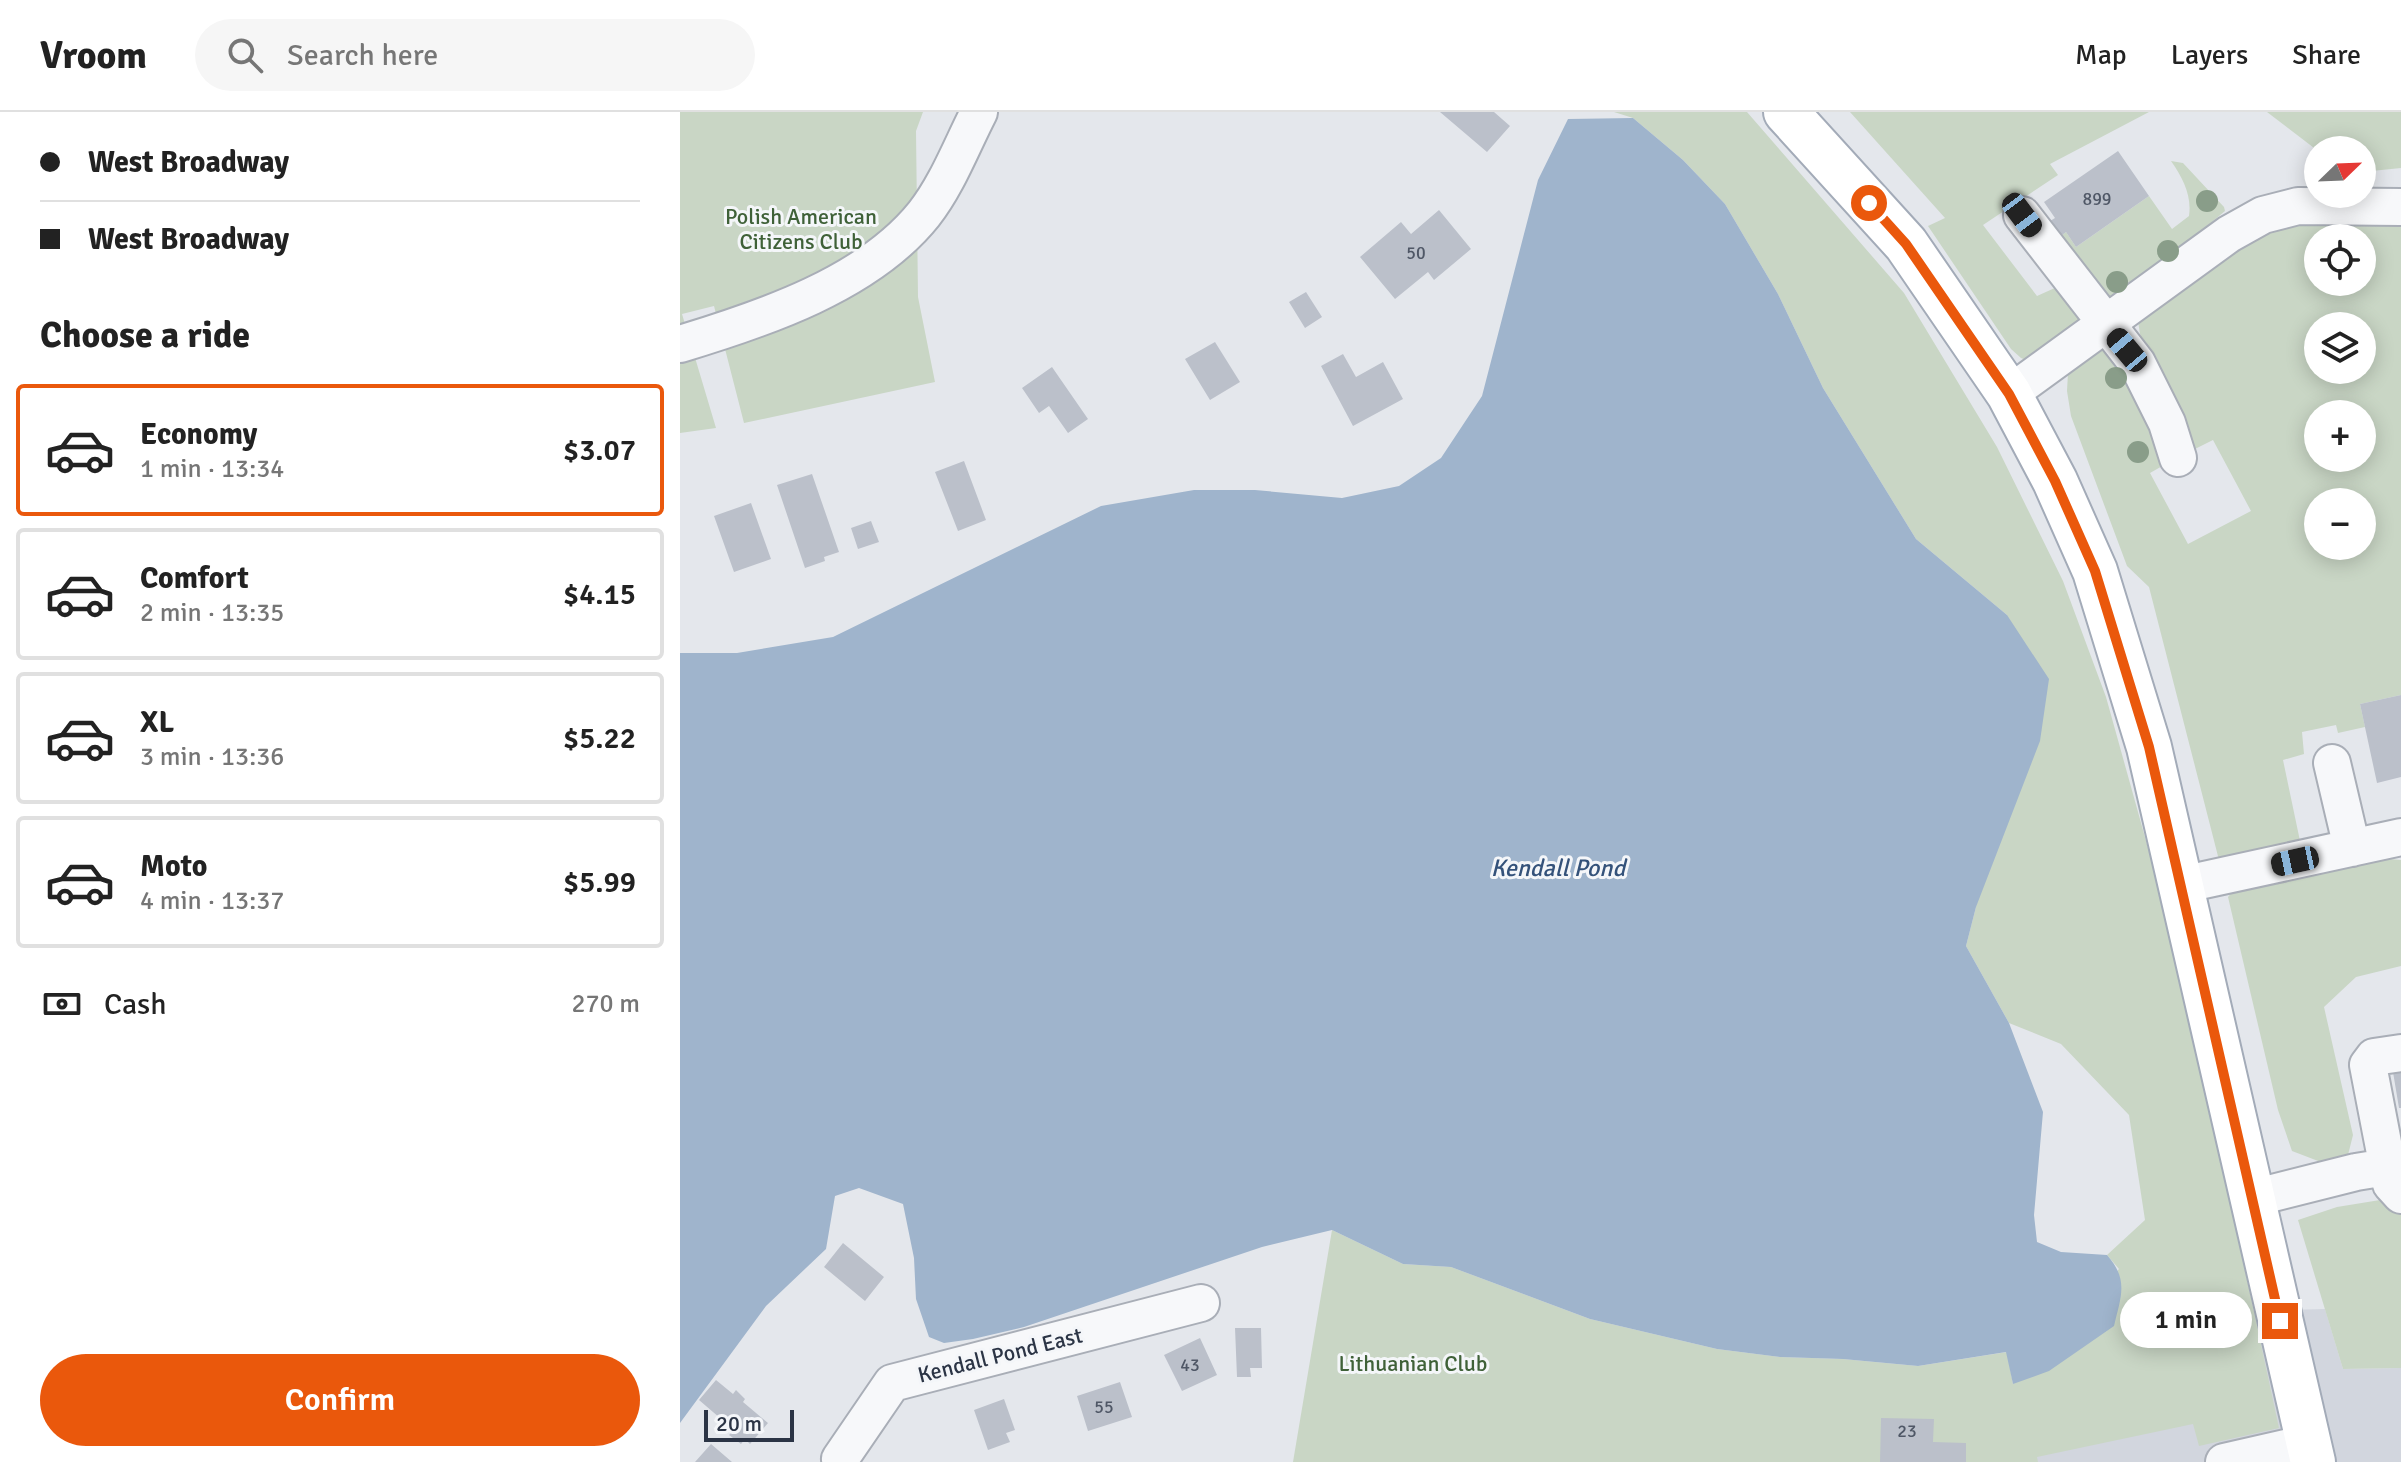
<!DOCTYPE html>
<html lang="en">
<head>
<meta charset="utf-8">
<style>
  :root { --surface:#fff; --page:#f6f6f6; --text:#222; --muted:#767676; --line:#e0e0e0; --accent:#ea580c }
  body { margin:0; font-family:Signika,sans-serif; background:var(--page); color:var(--text); height:100vh; display:flex; flex-direction:column; font-size:30px; white-space:nowrap }
  * { box-sizing:border-box; margin:0 }
  p { font-size:26px; color:var(--muted) }
  .icon { flex:none; width:44px; height:44px; fill:none; stroke:currentColor; stroke-width:2; stroke-linecap:round; stroke-linejoin:round }
  .map { position:relative; flex:1; overflow:hidden }
  .details { display:flex; flex-direction:column; background:var(--surface); width:680px }
  .details>* { flex:none }
  .hud { display:grid; align-content:center; height:176px; padding:0 40px; background:var(--surface) }
  .needle { width:52px; rotate:67deg }
  .tools { position:absolute; left:1624px; top:24px; display:grid; gap:16px }
  .tools a { display:grid; place-items:center; width:72px; height:72px; border-radius:50%; background:var(--surface); box-shadow:0 4px 20px #0003; font-size:40px }
  .scale { position:absolute; left:24px; bottom:20px; width:90px; box-sizing:border-box; padding-left:8px; border:4px solid #2b3445; border-top:0; font-size:22px; line-height:28px; white-space:nowrap; color:#2b3445; -webkit-text-stroke:6px #f4f6f9; paint-order:stroke }
  .end { position:absolute; width:36px; height:36px; margin:-18px; border:10px solid #ea580c; background:#fff; box-shadow:0 0 0 4px #fff }
  .from { border-radius:50% }
  .bubble { position:absolute; height:56px; border-radius:28px; background:var(--surface); box-shadow:0 4px 20px #0003; font-size:26px; font-weight:600; line-height:56px; text-align:center }
  .car { position:absolute; width:24px; height:48px; margin:-24px -12px; border-radius:10px; box-shadow:0 0 6px 2px #0007; background:linear-gradient(#222 24%,#8ab4d8 0 40%,#222 0 76%,#8ab4d8 0 86%,#222 0) }
  .hud b { display:flex; align-items:center; gap:28px; height:76px; font-size:30px }
  .hud b+b { border-top:2px solid var(--line) }
  .hud i { width:20px; height:20px; background:var(--text) }
  ul { padding:0; list-style:none }
  li { display:flex; align-items:center; gap:24px; height:132px; margin:0 16px 12px; padding:0 24px; border:4px solid var(--line); border-radius:8px }
  li div { flex:1 }
  li b { display:block; font-size:30px }
  li em { font-style:normal; font-weight:600 }
  li.selected { border-color:var(--accent) }
  li>.icon { width:72px; height:72px; stroke-width:1.5 }
  h2 { padding:0 40px; font-size:36px; line-height:96px }
  .pay { display:flex; align-items:center; gap:20px; height:88px; padding:0 40px; font-size:30px }
  .pay p { margin-inline-start:auto }
  .action { display:flex; gap:16px; margin-top:auto; padding:16px 40px }
  .action a { flex:1; height:92px; border-radius:48px; background:var(--accent); color:#fff; font-size:32px; font-weight:600; line-height:92px; text-align:center }
  header { display:flex; align-items:center; gap:48px; box-sizing:border-box; height:112px; padding:0 40px; background:var(--surface); border-bottom:2px solid var(--line) }
  header strong { font-size:38px }
  nav { display:flex; gap:44px; margin-inline-start:auto; font-size:28px }
  .search { width:560px; height:72px; background:var(--page); display:flex; align-items:center; gap:20px; box-sizing:border-box; padding:0 28px; border-radius:44px; color:var(--muted); font-size:30px }
  main { display:flex; flex:1; min-height:0 }
  .map>svg:first-child { display:block }
  .built { fill:#d2d6de }
  .green { fill:#c9d6c5; fill-rule:evenodd }
  .water { fill:#9fb4cc }
  .building { fill:#bbc0ca }
  .lines { fill:none; stroke-linecap:round; stroke-linejoin:round }
  .minor-casing { stroke:#a9aeb7; stroke-width:40 }
  .major-casing { stroke:#a3abb8; stroke-width:48 }
  .minor { stroke:#f7f8fa; stroke-width:36 }
  .major { stroke:#fff; stroke-width:44 }
  .tree { fill:#899d89 }
  .route { stroke:#ea580c; stroke-width:10 }
  .labels { text-anchor:middle; dominant-baseline:central; stroke-width:6; stroke-linejoin:round; paint-order:stroke }
  .number-label { font-size:18px; fill:#4f5766 }
  .park-label { font-size:22px; fill:#3f6138; stroke:#f4f6f9 }
  .street-label { font-size:22px; fill:#2b3445; stroke:#f4f6f9 }
  .water-label { font-size:24px; font-style:italic; fill:#34527a; stroke:#f4f6f9 }
</style>
</head>
<body>
<header>
<strong>Vroom</strong>
<div class="search"><svg class="icon" aria-label="search" viewBox="0 0 24 24"><circle cx="10" cy="10" r="6"/><path d="M15 15l6 6"/></svg>Search here</div>
<nav><a>Map</a><a>Layers</a><a>Share</a></nav>
</header>
<main>
<section class="details">
<div class="hud">
<b><i class="from"></i>West Broadway</b>
<b><i></i>West Broadway</b>
</div>
<h2>Choose a ride</h2>
<ul>
<li class="selected"><svg class="icon" aria-label="car" viewBox="0 0 24 24"><path d="M5 17H2v-5l4-1 3-4h7l3 4 3 1v5h-3M9 17h6M6 11h13"/><circle cx="7" cy="17" r="2"/><circle cx="17" cy="17" r="2"/></svg><div><b>Economy</b><p>1 min · 13:34</p></div><em>$3.07</em></li>
<li><svg class="icon" aria-label="car" viewBox="0 0 24 24"><path d="M5 17H2v-5l4-1 3-4h7l3 4 3 1v5h-3M9 17h6M6 11h13"/><circle cx="7" cy="17" r="2"/><circle cx="17" cy="17" r="2"/></svg><div><b>Comfort</b><p>2 min · 13:35</p></div><em>$4.15</em></li>
<li><svg class="icon" aria-label="car" viewBox="0 0 24 24"><path d="M5 17H2v-5l4-1 3-4h7l3 4 3 1v5h-3M9 17h6M6 11h13"/><circle cx="7" cy="17" r="2"/><circle cx="17" cy="17" r="2"/></svg><div><b>XL</b><p>3 min · 13:36</p></div><em>$5.22</em></li>
<li><svg class="icon" aria-label="car" viewBox="0 0 24 24"><path d="M5 17H2v-5l4-1 3-4h7l3 4 3 1v5h-3M9 17h6M6 11h13"/><circle cx="7" cy="17" r="2"/><circle cx="17" cy="17" r="2"/></svg><div><b>Moto</b><p>4 min · 13:37</p></div><em>$5.99</em></li>
</ul>
<div class="pay"><svg class="icon" aria-label="cash" viewBox="0 0 24 24"><path d="M3 7h18v10H3z"/><circle cx="12" cy="12" r="2"/></svg>Cash<p>270 m</p></div>
<div class="action"><a>Confirm</a></div>
</section>
<div class="map">
<svg width="1721" height="1350" viewBox="0 0 1721 1350">
  <rect width="100%" height="100%" fill="#e4e7ec"/>
  <path class="built" d="M1645,1197L1663,1257L1721,1256V1350H1340L1573,1199Z"/>
  <path class="green" d="M0,0H243L236,19L238,185L255,270L64,311L34,194L2,202L36,316L0,321Z
    M934,0H1067L1224,181L1317,335L1383,469L1426,585L1495,833L1599,1316L1519,1334L1513,1312L1357,1345L1358,1350H613L652,1118L723,1152L771,1155L910,1207L1037,1237L1100,1245L1163,1247L1238,1254L1327,1240L1333,1272L1439,1157L1427,1143L1465,1108L1449,1003L1381,932L1329,911L1286,834L1296,795L1327,503L1236,427L1143,276L1098,182L1045,92L1003,48L953,6Z
    M1170,0H1469L1370,52L1378,63L1303,113L1357,184L1377,175L1405,211L1353,251L1341,246L1331,237L1248,114L1265,106Z
    M1587,0H1721V56L1682,60V38L1638,39Z
    M1491,49L1503,51L1544,95L1545,99L1430,195L1376,128L1386,120L1396,135L1469,84L1492,117L1509,104C1512,84 1503,66 1491,49Z
    M1721,105V583L1680,592L1685,615L1658,621L1656,613L1622,620L1624,642L1603,648L1620,729L1540,752L1469,475L1447,454L1391,304L1387,279L1388,261L1429,229L1491,349L1470,361L1508,432L1571,399L1533,328L1503,343L1460,222L1458,209L1567,128L1624,107ZM1638,126H1682V170H1638ZM1638,214H1682V258H1638ZM1638,302H1682V346H1638ZM1638,390H1682V434H1638Z
    M1699,746L1721,748V854L1676,865L1644,895L1673,1023L1668,1043L1646,1052L1612,1039L1598,998L1548,785L1553,779Z
    M1700,1088L1721,1098V1256L1663,1257L1618,1108L1657,1095Z"/>
  <path class="water" d="M953,6L1003,48L1045,92L1098,182L1143,276L1236,427L1327,503L1369,567L1360,629L1296,795L1286,834L1329,911L1363,1000L1354,1103L1357,1130L1381,1140L1427,1143C1449,1168 1441,1184 1434,1214L1369,1259L1333,1272L1326,1240L1238,1254L1163,1247L1100,1245L1037,1237L910,1207L771,1155L723,1152L652,1118L582,1135L344,1215L293,1227L264,1231L249,1225L236,1187L234,1146L223,1092L179,1076L155,1084L146,1137L86,1194L0,1311V541H57L153,525L421,394L514,378H575L662,386L719,374L761,346L802,284L858,68L888,7Z"/>
  <path class="building" d="M760,0H814L830,14L807,40Z
    M1438,39L1469,84L1396,135L1386,120L1376,128L1365,112L1375,106L1364,90Z
    M759,98L791,137L754,168L748,160L715,187L680,145L721,110L731,122Z
    M626,180L642,205L625,216L609,190Z
    M535,230L560,270L530,288L505,247Z
    M663,242L676,265L703,250L723,287L673,314L641,254Z
    M372,255L408,307L388,321L369,294L359,301L342,276Z
    M284,349L306,408L278,419L255,360Z
    M132,362L159,440L144,445L145,449L125,456L97,373Z
    M71,391L91,447L54,460L34,404Z
    M191,409L199,430L178,437L171,416Z
    M1721,583V665L1697,671L1680,592Z
    M1721,952V996H1719L1712,954Z
    M163,1131L204,1165L185,1189L144,1155Z
    M555,1216H581L582,1256H570L571,1265H557Z
    M520,1226L537,1263L502,1279L484,1243Z
    M36,1268L53,1282L56,1278L65,1287L63,1290L88,1311L70,1332L65,1327L61,1332L49,1323L54,1318L19,1288Z
    M440,1270L452,1305L408,1319L397,1284Z
    M324,1287L335,1318L326,1321L330,1330L308,1338L294,1298Z
    M1201,1306L1254,1307L1253,1330L1286,1331V1350H1200Z
    M31,1332L52,1350H15Z"/>
  <g class="lines">
    <g class="minor-casing">
      <path id="minor" d="M1342,103L1457,251L1487,311L1498,346
        M0,232C83,207 188,172 244,102C267,73 282,33 299,0
        M1329,282L1549,122L1583,103L1618,94L1721,95
        M1652,651L1672,736
        M1501,773L1721,725
        M1721,941L1694,945L1688,953L1711,1072L1721,1083
        M1573,1086L1676,1060L1707,1055
        M161,1350L160,1347L212,1271L521,1191
        M1544,1350L1628,1331"/>
    </g>
    <g class="major-casing">
      <path id="major" d="M1106,0L1226,132L1329,282L1375,369L1415,459L1469,635L1633,1350"/>
    </g>
    <use href="#minor" class="minor"/>
    <use href="#major" class="major"/>
  </g>
  <g class="tree">
    <circle cx="1527" cy="89" r="11"/>
    <circle cx="1488" cy="139" r="11"/>
    <circle cx="1437" cy="170" r="11"/>
    <circle cx="1436" cy="266" r="11"/>
    <circle cx="1458" cy="340" r="11"/>
  </g>
  <g class="lines">
    <path class="route" d="M1189,91L1226,132L1329,282L1375,369L1415,459L1469,635L1600,1209"/>
  </g>
  <g class="labels">
    <g class="number-label">
      <text x="1417" y="87">899</text>
      <text x="736" y="141">50</text>
      <text x="510" y="1253">43</text>
      <text x="424" y="1295">55</text>
      <text x="1227" y="1319">23</text>
    </g>
    <g class="park-label">
      <text x="121" y="104">Polish American<tspan x="121" dy="25">Citizens Club</tspan></text>
      <text x="733" y="1251">Lithuanian Club</text>
    </g>
    <g class="street-label">
      <text transform="translate(320 1243) rotate(-14)">Kendall Pond East</text>
    </g>
    <g class="water-label">
      <text x="878" y="756">Kendall Pond</text>
    </g>
  </g>
</svg>
<div class="tools">
<a><svg class="needle" viewBox="-14 -14 28 28"><path d="M0-13l5 13h-10z" fill="#e53935"/><path d="M0 13l5-13h-10z" fill="#767676"/></svg></a>
<a><svg class="icon" aria-label="locate" viewBox="0 0 24 24"><circle cx="12" cy="12" r="6"/><path d="M12 2v4M12 18v4M2 12h4M18 12h4"/></svg></a>
<a><svg class="icon" aria-label="layers" viewBox="0 0 24 24"><path d="M12 4l9 5-9 5-9-5zM3 14l9 5 9-5"/></svg></a>
<a>+</a>
<a>−</a>
</div>
<div class="scale">20 m</div>
<i class="end from" style="left:1189px;top:91px"></i>
<i class="end" style="left:1600px;top:1209px"></i>
<div class="bubble" style="left:1440px;top:1180px;width:132px">1 min</div>
<i class="car" style="left:1342px;top:103px;rotate:143deg"></i>
<i class="car" style="left:1447px;top:238px;rotate:320deg"></i>
<i class="car" style="left:1615px;top:749px;rotate:258deg"></i>
</div>
</main>
</body>
</html>
